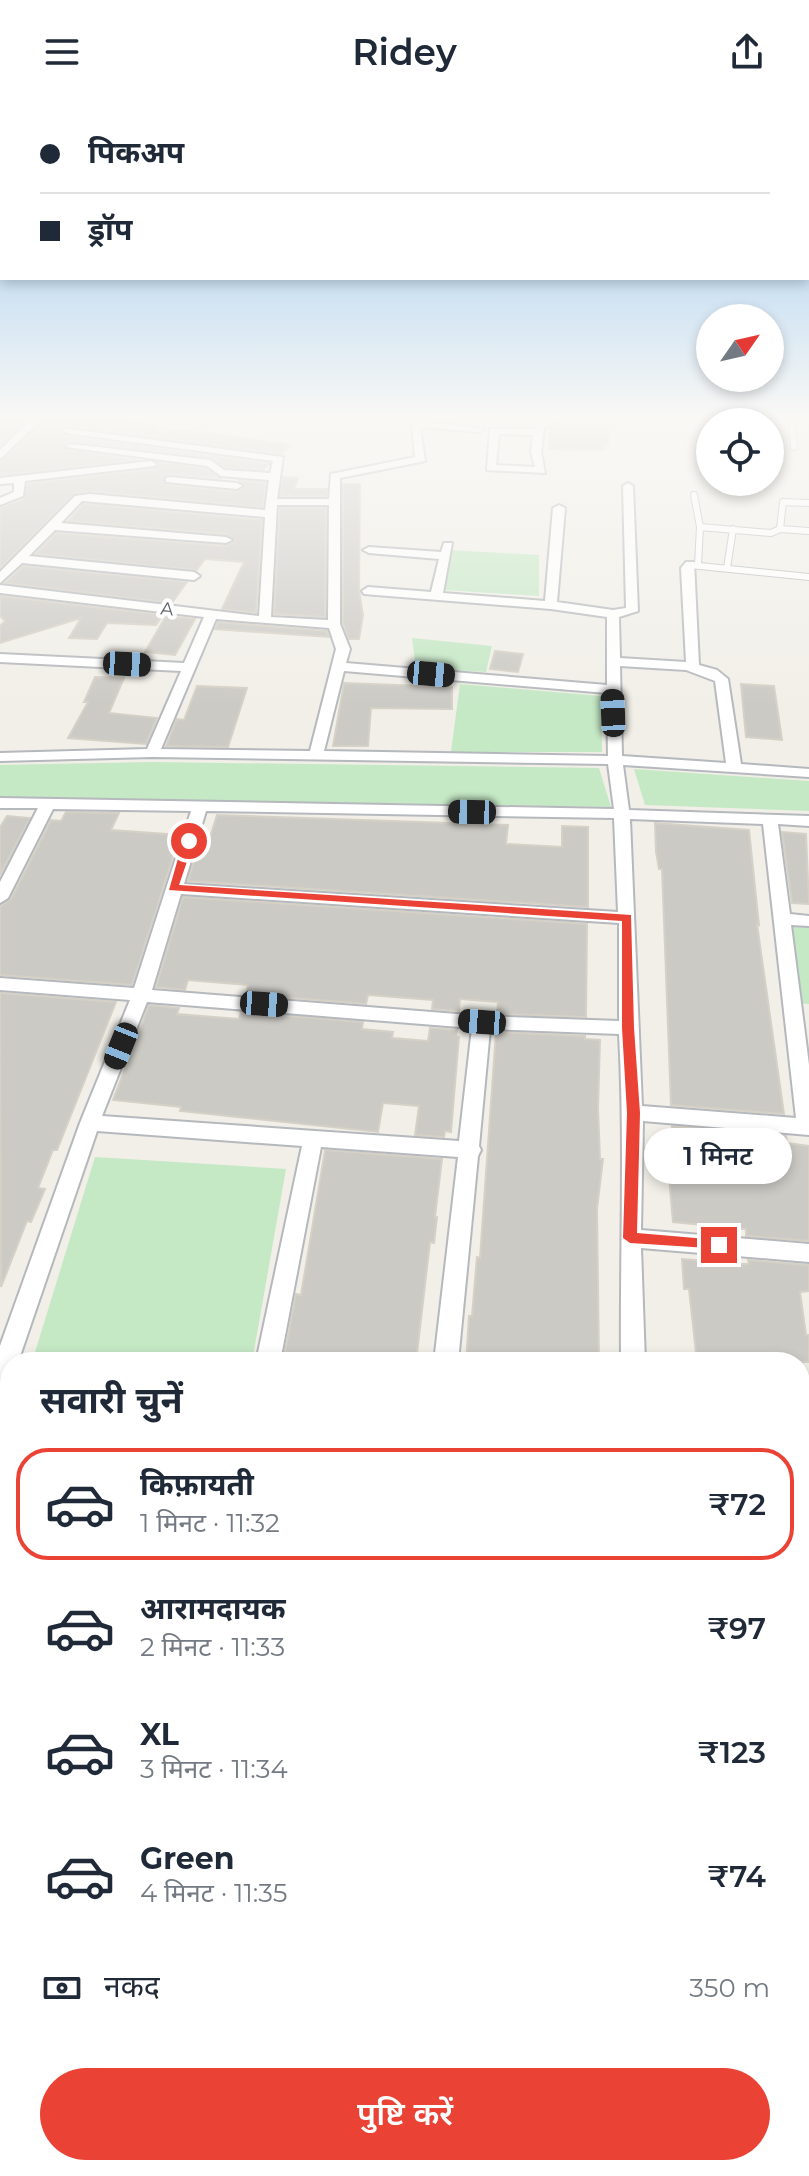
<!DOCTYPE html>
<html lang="hi">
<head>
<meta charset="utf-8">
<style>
  :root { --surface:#fff; --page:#f6f6f7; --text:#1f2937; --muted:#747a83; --line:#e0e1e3; --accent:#ea4335 }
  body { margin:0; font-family:Montserrat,"Noto Sans Devanagari",sans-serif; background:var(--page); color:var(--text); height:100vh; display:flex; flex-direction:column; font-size:30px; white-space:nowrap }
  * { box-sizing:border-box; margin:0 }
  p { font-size:26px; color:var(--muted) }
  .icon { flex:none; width:44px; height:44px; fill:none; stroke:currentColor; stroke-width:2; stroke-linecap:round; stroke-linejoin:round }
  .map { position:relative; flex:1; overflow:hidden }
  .sheet { position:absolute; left:0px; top:1248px; width:810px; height:824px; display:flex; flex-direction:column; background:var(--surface); border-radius:32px 32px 0 0; box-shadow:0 4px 12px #0003 }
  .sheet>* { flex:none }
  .banner { position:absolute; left:0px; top:0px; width:810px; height:176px; box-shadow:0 4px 12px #0003; display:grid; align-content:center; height:176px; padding:0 40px; background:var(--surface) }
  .needle { width:52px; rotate:56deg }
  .tools { position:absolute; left:696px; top:200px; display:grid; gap:16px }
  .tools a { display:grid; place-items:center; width:88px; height:88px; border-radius:50%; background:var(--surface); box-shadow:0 4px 12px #0003; font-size:40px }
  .end { position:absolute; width:36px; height:36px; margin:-18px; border:10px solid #ea4335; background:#fff; box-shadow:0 0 0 4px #fff }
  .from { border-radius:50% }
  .bubble { position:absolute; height:56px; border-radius:28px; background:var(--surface); box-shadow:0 4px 12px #0003; font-size:26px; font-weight:600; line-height:56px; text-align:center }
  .car { position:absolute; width:24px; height:48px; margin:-24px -12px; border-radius:10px; box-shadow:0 0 6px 2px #0007; background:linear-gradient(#222 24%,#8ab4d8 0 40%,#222 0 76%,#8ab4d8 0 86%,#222 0) }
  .banner b { display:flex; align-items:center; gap:28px; height:76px; font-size:30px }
  .banner b+b { border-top:2px solid var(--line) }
  .banner i { width:20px; height:20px; background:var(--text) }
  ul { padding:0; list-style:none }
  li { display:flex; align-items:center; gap:24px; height:112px; margin:0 16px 12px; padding:0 24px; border:4px solid transparent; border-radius:32px }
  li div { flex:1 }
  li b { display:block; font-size:30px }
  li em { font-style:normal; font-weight:600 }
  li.current { border-color:var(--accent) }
  li>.icon { width:72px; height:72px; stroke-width:1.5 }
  h2 { padding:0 40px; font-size:36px; line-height:96px }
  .pay { display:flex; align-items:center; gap:20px; height:88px; padding:0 40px; font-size:30px }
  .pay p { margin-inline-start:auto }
  .button { display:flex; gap:16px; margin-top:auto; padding:16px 40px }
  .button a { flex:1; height:92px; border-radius:48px; background:var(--accent); color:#fff; font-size:32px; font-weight:600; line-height:92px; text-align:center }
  header { display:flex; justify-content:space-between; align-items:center; height:104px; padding:0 40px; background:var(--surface); font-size:36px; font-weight:600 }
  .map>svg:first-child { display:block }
  .green { fill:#c5e8c5 }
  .building { fill:#cccac5; stroke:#d6d1c6; stroke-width:2 }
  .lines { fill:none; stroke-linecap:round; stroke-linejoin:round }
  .service-casing { stroke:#b5b8bc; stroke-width:8 }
  .minor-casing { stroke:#b5b8bc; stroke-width:4 }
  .tertiary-casing { stroke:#b5b8bc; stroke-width:4 }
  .service { stroke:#fff; stroke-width:6 }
  .minor { fill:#fff; fill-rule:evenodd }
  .tertiary { fill:#fff; fill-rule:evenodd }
  .route { fill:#ea4335 }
  .labels { text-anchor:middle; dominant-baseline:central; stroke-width:8; stroke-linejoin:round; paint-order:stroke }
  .far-street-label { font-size:18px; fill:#5f6368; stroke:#fff }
</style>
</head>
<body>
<header><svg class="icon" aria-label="menu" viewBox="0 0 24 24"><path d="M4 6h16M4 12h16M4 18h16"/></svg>Ridey<svg class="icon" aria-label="share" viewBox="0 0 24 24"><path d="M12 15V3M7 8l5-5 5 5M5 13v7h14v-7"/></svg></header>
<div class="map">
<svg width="809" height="2072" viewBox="0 0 809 2072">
  <rect width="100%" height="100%" fill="#f1efe8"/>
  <path class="green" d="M449,446L539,451V492L445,486Z
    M412,534L492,542L486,568L416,564Z
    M460,580L601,592L602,648H451Z
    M153,658L599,664L611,703L0,693V661Z
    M634,665L809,677V707L645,701Z
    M790,821L809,822V900L798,899Z
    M95,1053L286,1065L252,1258H32Z"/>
  <path class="building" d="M0,311H32L0,342Z
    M49,311H74L155,321L149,325L211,329L291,341L281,350L62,321L60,326L66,332L269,360L263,366L225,363L210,353L71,337L64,340V345L137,356L0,371V358Z
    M560,320L608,322V340H603L604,346L549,345L550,324Z
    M158,358L206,365L219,374L169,370L163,374L166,381L237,388L245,383L239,376L266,379L262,403L90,387L75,389L0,464V404L24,395L28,380L155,365Z
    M283,373L298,374L294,385H327L326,392H280Z
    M343,380H360L359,486L363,511L359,535H349L343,519Z
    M83,400L262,416L256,509L222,505L244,458L205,455L197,466L36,450L56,429L226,442L235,437L226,430L68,417Z
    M280,404H326L325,513L274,510Z
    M23,462L187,478L172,499L5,479Z
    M0,492L163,511L156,521L107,519L97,535L69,534L81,514L0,539V522L5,517L0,512Z
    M166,512L195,515L175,551L145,548Z
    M218,518L327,527L329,533L215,525Z
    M495,547L523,550L518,568L490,565Z
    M95,573L124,574L109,609L157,614L146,640L68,634L88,598H84Z
    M344,579L452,583V605L371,604L368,642H333Z
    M741,580L774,582L782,636L746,633Z
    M197,582L247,584L228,643L166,642L177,615L184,616Z
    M66,708L119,709L111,726L180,731L132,881L0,871V802L11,795L51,716L61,717Z
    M217,711L508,721L506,740L562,743V722L588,723V803L188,777L201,733H210Z
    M7,712L30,714L0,771V723Z
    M655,719L749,726L759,821L757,820L784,1010L671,1001L662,765H659L656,748Z
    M782,728L806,730L809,800L792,799Z
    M183,793L587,820L586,913L497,910L498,898L460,895L459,907L432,905L433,896L368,891L366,900L246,890L248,881L188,876L185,886L156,883Z
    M0,889L116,898L57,1046H53L38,1084L45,1085L31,1118L27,1117L1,1183Z
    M149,901L179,904L177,910L239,915L241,908L363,918L362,925L393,928L392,934L428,937L430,924L457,926L456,932L459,933L451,1028L445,1027L444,1033L415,1031L419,1002L383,999L378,1028L180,1007L181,1003L113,996Z
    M496,928L585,932V935L600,936L598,1004L600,1055H603L597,1105L599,1258H466L469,1212H472L477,1153L480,1154Z
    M672,1022L786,1032L787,1039L809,1042V1137L746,1132V1125L673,1118L665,1028L672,1029Z
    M325,1046L442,1055L435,1113H437L434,1139L430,1138L416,1258H287L288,1254L284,1253L296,1190L301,1191Z
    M682,1155L743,1160H749L748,1156L809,1161V1187L800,1188L806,1231H809V1258H697L689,1185H684Z"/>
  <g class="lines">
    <g class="service-casing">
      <path id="service" d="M791,311L794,343
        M801,313H809
        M694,391L700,423L771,429L780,425L783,398L809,399
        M780,425L809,427
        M690,461L809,473
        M698,461L700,423
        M727,464L733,425"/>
    </g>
    <g class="minor-casing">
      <path id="minor" d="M36,311H46L0,355V346Z
        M553,311H563L559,317L544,323L541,348L545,369L487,366L490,325H534L536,319ZM499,330L533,331L531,348L535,363L496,361Z
        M411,312H417L419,317L484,325L479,328L420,323L425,357L340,374V520L350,545L346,559L607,581V513L551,505L364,490L362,487L368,483L431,488L439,455L369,449L363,446L369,443L441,448L444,439H452L443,489L545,497L553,404L559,401L565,404L557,498L613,506L626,504L623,382L628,379L633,382L638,507L619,513L620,554L686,558L681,464L686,458H694L699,561L717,566L728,575L741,660L809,665V673L623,661L629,706L809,712V722L778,720L790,810L809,812V822L791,821L809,961V1031L643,1017L641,1126L809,1140V1158L641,1144L645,1258H621C620,1149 625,1039 619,930L490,925L479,1042L481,1046L478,1052L458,1258H434L458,1053L321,1043L280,1258H256L302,1042L97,1027L18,1258H10V1279L0,1285V1242L80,1019L130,896L0,886V874L134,884L191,707L53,705L8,794L0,799V778L38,704H0V694L614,705L608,660L152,653L0,657V649L147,645L181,567L0,558V550L184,559L204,513L0,489V481L259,512L265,413L82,397L61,419L226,433L232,436L226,439L55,426L29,452L194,468L200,472L194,476L22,459L0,479V468L75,392L90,390L265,406L269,376L221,372L207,362L66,343L71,340L210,356L224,366L270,369L273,357L66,329L62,324L283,353L277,395H329L331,370L415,353ZM277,401H329L328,516L271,513ZM216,515L329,524L336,545L310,647L161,645ZM620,562L686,566L715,577L726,659L622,652ZM344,567L607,589L608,652L324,647ZM206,707L614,714L618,808L184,780ZM630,715L763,720L796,1014L642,1002ZM181,790L619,819V917L482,912L152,886ZM147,898L472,924L459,1037L102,1012Z
        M151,357L156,360L155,362L25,377L23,392L0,401V394L14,388V379L0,380V374Z
        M170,373L237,379L242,382L237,385L166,378V374Z
        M0,1398L10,1399V1423L0,1422Z
        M800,1479L809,1480V1506L800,1505Z
        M540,2062H574V2072H540Z"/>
    </g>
    <g class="tertiary-casing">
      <path id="tertiary" d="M0,1742L10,1743V1779L0,1778Z
        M800,1817L809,1818V1856L800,1855Z"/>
    </g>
    <use href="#service" class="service"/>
    <use href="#minor" class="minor"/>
    <use href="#tertiary" class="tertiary"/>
  </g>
  <linearGradient id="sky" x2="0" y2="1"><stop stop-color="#8fc3f1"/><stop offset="0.52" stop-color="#f9f8f5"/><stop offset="1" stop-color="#f9f8f5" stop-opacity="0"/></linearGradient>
  <rect width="809" height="601" fill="url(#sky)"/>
  <path class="route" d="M189,734L194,737L179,781L631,811L634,924L640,1009L637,1129L719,1136L726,1141L724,1145L630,1139L623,1134L627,1009L622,924V817L169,786L183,737Z"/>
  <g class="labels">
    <g class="far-street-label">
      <text transform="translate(167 505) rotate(6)">A</text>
    </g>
  </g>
</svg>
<div class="tools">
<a><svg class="needle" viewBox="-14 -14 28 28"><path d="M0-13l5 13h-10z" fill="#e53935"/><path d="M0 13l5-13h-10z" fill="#747a83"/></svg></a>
<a><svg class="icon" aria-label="locate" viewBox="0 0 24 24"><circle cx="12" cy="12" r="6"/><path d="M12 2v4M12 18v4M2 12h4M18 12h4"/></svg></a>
</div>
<i class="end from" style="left:189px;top:737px"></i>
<i class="end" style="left:719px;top:1141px"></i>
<div class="bubble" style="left:644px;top:1024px;width:148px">1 मिनट</div>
<i class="car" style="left:127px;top:560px;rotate:93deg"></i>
<i class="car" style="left:431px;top:570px;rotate:95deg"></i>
<i class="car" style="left:613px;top:609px;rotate:358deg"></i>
<i class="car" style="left:472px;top:708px;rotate:271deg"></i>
<i class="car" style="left:264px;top:900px;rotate:94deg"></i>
<i class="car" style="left:482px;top:918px;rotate:274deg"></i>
<i class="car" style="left:121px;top:942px;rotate:202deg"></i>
<div class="banner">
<b><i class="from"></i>पिकअप</b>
<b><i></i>ड्रॉप</b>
</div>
<section class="sheet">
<h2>सवारी चुनें</h2>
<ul>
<li class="current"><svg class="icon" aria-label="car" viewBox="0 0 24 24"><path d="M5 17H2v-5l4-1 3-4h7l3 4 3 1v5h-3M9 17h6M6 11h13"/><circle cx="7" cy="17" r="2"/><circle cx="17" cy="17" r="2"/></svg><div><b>किफ़ायती</b><p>1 मिनट · 11:32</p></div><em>₹72</em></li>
<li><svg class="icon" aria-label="car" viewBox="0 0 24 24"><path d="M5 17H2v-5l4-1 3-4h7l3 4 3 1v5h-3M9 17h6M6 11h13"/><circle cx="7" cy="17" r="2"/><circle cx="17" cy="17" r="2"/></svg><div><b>आरामदायक</b><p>2 मिनट · 11:33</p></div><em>₹97</em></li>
<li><svg class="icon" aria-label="car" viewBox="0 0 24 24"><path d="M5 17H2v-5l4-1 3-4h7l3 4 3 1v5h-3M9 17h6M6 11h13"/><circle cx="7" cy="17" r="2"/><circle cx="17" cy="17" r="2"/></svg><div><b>XL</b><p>3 मिनट · 11:34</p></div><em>₹123</em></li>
<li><svg class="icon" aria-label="car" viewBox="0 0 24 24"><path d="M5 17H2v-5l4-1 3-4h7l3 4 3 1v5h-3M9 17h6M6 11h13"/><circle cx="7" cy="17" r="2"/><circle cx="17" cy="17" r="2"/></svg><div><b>Green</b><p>4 मिनट · 11:35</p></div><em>₹74</em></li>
</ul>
<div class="pay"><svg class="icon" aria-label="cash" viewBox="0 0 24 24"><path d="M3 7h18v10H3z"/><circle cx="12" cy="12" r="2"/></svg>नकद<p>350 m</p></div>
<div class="button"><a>पुष्टि करें</a></div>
</section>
</div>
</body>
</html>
